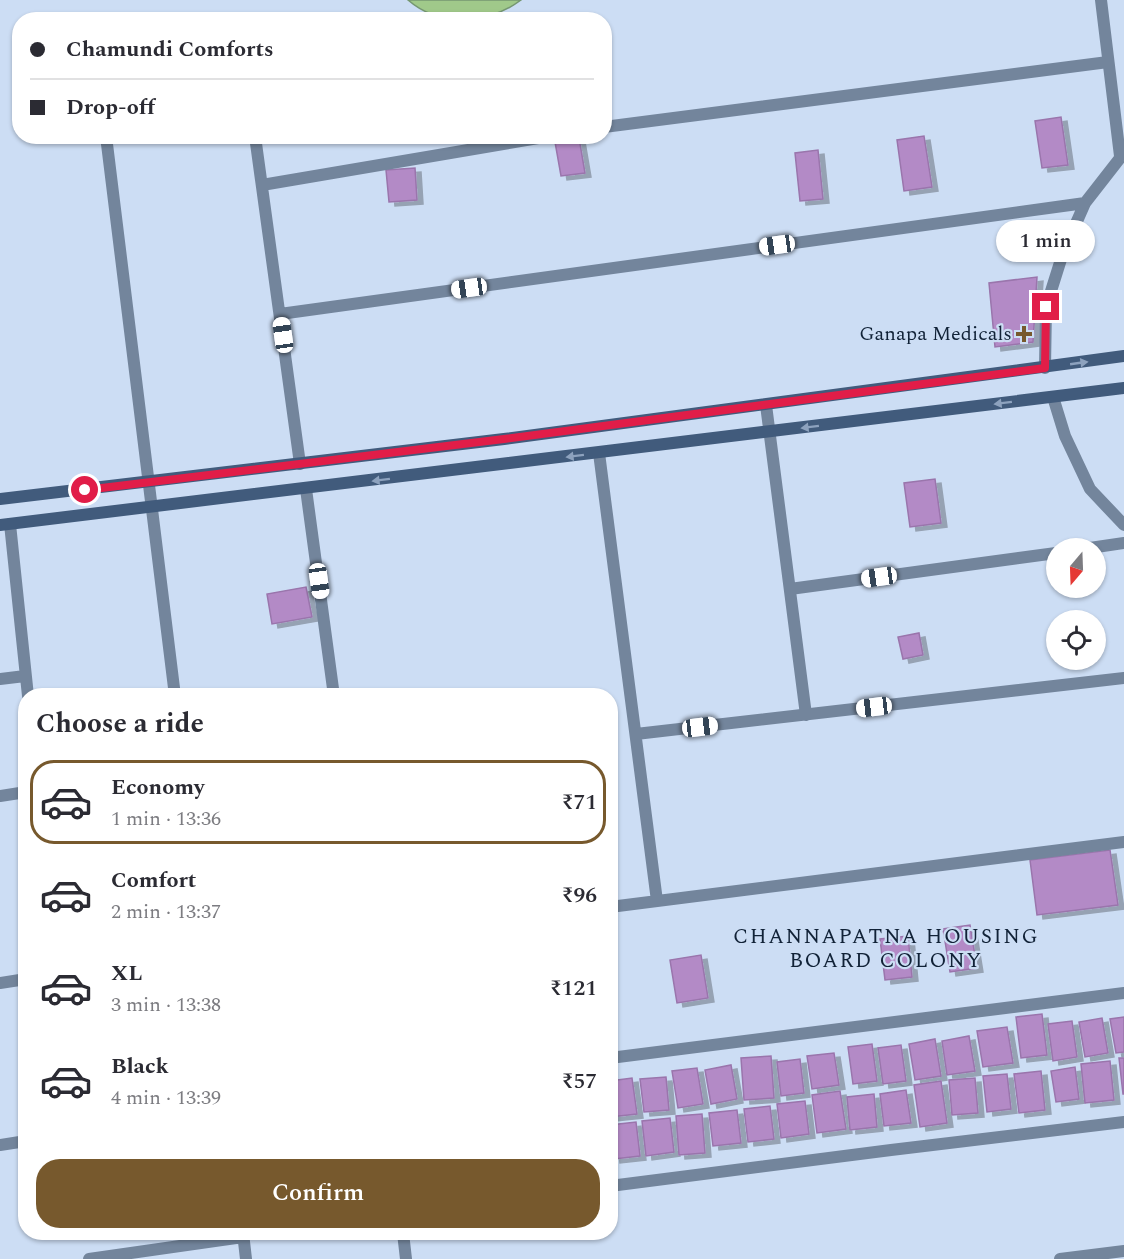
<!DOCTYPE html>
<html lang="en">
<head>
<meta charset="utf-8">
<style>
  :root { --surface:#fff; --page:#f2f2f3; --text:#2b2b33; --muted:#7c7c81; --line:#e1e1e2; --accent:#77592d }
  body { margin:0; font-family:Spectral,serif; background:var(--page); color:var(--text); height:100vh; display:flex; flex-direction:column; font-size:22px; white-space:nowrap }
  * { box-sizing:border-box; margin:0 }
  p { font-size:20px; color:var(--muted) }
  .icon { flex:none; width:33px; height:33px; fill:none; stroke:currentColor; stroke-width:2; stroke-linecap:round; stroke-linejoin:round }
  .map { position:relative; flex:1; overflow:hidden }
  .sheet { position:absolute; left:18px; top:688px; width:600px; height:552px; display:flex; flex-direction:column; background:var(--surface); border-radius:24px; box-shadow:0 2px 4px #0004 }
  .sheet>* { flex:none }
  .hud { position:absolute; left:12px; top:12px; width:600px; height:132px; border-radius:24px; box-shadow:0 2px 4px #0004; display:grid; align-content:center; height:132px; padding:0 18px; background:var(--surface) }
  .needle { width:39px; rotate:199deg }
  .controls { position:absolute; left:1046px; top:538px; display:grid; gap:12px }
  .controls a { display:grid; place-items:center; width:60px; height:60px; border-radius:50%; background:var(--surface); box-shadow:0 2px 4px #0004; font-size:30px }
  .end { position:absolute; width:27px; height:27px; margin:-14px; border:8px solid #e11d48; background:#fff; box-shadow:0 0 0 3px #fff }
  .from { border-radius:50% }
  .bubble { position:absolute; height:42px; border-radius:21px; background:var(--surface); box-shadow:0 2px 4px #0004; font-size:20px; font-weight:600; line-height:42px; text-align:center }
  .car { position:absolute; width:18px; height:36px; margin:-18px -9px; border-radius:8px; box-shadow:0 0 4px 2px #0007; background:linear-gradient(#fff 24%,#345 0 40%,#fff 0 76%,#345 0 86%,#fff 0) }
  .hud b { display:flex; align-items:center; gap:21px; height:57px; font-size:22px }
  .hud b+b { border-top:2px solid var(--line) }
  .hud i { width:15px; height:15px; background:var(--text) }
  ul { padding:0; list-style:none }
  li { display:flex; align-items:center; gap:18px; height:84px; margin:0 12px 9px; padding:0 6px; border:3px solid transparent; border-radius:24px }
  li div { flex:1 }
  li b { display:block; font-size:22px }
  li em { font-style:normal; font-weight:600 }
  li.active { border-color:var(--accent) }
  li>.icon { width:54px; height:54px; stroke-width:1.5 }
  h2 { padding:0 18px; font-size:27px; line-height:72px }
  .primary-button { display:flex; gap:12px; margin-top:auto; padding:12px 18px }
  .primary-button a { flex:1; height:69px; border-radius:24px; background:var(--accent); color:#fff; font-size:24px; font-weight:600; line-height:69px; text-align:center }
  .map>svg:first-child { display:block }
  .water { fill:#a0c98a; stroke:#759771; stroke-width:1.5 }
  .building { fill:#b38ac6; stroke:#9a75ac; stroke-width:1.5; filter:url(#shadow) }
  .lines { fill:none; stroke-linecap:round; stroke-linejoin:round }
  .street { stroke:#73859c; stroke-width:12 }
  .secondary { stroke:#415b7c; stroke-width:12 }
  .oneway { fill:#8da2be }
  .route { stroke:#e11d48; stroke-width:8 }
  .poi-dot { fill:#77592d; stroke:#ccddf4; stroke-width:2 }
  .labels { text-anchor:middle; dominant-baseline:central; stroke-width:4.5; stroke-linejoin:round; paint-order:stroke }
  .poi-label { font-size:20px; fill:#112237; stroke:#ccddf4; text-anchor:end }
  .neighbourhood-label { font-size:21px; letter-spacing:1.5px; fill:#112237; stroke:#ccddf4 }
</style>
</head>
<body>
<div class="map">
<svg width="1124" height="1259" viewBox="0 0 1124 1259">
  <defs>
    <filter id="shadow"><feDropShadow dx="6" dy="4" stdDeviation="0" flood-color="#0004"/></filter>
  </defs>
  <rect width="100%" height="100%" fill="#ccddf4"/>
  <path class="water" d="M408,0H521C489,24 440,28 408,0Z"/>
  <path class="building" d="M1061,117L1068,165L1042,168L1035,121Z
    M924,136L932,187L904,191L897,140Z
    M579,138L585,173L561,176L555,142Z
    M818,150L823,199L800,201L795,153Z
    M415,168L417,200L389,202L386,170Z
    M1037,277L1033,342L995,347L989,283Z
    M935,479L941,523L910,527L904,483Z
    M306,587L312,617L272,624L267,594Z
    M919,633L923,655L903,659L898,637Z
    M1110,850L1118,905L1037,915L1030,860Z
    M970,925L977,968L950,972L943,929Z
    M908,936L912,977L885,980L880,939Z
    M701,955L708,998L677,1003L670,960Z
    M1042,1014L1047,1055L1021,1058L1016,1017Z
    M1124,1017V1052L1116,1053L1110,1019Z
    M1102,1018L1108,1053L1085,1057L1079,1022Z
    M1072,1021L1077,1057L1053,1061L1048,1024Z
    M1007,1027L1013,1063L983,1067L977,1031Z
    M969,1036L975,1071L947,1075L942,1041Z
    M935,1039L941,1076L915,1080L909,1044Z
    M872,1044L877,1081L853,1084L848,1047Z
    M901,1045L906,1081L883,1084L878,1048Z
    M834,1053L839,1085L812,1089L807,1056Z
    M771,1056L774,1098L744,1100L741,1058Z
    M1119,1058H1124V1094H1123Z
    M800,1059L804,1093L781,1096L777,1062Z
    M1110,1061L1114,1100L1085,1103L1081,1064Z
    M731,1065L737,1099L711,1104L705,1070Z
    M1075,1067L1079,1099L1056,1102L1051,1071Z
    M697,1068L703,1104L678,1108L672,1071Z
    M1041,1071L1045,1110L1019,1113L1014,1074Z
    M1007,1074L1011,1109L987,1112L983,1076Z
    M666,1077L669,1110L644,1112L640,1079Z
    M632,1078L637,1114L610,1117V1081Z
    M975,1078L978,1113L952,1115L949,1080Z
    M941,1081L947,1123L920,1127L914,1085Z
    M906,1090L911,1123L884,1126L880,1094Z
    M840,1091L846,1129L817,1133L812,1095Z
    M874,1094L877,1127L850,1130L847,1097Z
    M805,1101L809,1134L781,1138L777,1104Z
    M770,1106L774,1139L748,1142L744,1109Z
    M737,1110L741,1143L713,1146L709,1113Z
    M702,1114L705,1153L679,1155L676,1116Z
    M670,1118L674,1152L646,1156L642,1121Z
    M636,1122L640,1156L614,1159L610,1125Z"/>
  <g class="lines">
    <path class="street" d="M1101,0L1120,156
      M604,127L1108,62
      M106,136L175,696
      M255,136L300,464
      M262,185L550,136
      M280,314L1085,203
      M1045,368L1046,307L1063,253L1085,203L1124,153
      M1053,397L1065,436L1090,489L1124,525
      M766,405L806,715
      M599,453L657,901
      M306,489L334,696
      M10,524L28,696
      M1083,549L1124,543
      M790,589L1056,553
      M0,679L25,676
      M636,734L1124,678
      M0,796L26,792
      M610,907L1124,842
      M0,983L26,979
      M610,1058L1124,993
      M0,1145L26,1141
      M610,1186L891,1150L1124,1122
      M243,1233L246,1259
      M403,1233L406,1259
      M89,1259L243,1237
      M1060,1259L1124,1251"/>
    <path class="secondary" d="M0,499L504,439L1124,356
      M0,525L1124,388"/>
  </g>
  <defs><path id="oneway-solid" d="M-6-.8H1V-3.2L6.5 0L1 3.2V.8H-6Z" transform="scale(1.5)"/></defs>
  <g class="oneway">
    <use href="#oneway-solid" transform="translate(1079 363) rotate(-8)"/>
    <use href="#oneway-solid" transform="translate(1003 403) rotate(173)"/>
    <use href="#oneway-solid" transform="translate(810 427) rotate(173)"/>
    <use href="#oneway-solid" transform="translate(575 456) rotate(173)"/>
    <use href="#oneway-solid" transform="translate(381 480) rotate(173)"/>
  </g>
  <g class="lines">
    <path class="route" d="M85,490L504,439L1045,368L1046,307"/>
  </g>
  <path class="poi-dot" d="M1021 325h6v6h6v6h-6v6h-6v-6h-6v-6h6z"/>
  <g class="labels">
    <g class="poi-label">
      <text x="1012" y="334">Ganapa Medicals</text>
    </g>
    <g class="neighbourhood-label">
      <text x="886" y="937">CHANNAPATNA HOUSING<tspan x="886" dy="24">BOARD COLONY</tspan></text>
    </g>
  </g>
</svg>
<div class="controls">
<a><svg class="needle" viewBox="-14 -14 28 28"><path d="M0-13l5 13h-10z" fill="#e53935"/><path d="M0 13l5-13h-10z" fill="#7c7c81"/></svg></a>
<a><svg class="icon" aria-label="locate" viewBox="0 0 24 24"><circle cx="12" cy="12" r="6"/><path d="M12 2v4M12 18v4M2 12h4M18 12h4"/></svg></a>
</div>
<i class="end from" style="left:85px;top:490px"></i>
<i class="end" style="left:1046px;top:307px"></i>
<div class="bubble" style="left:996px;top:220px;width:99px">1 min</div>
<i class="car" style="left:777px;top:245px;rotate:262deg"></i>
<i class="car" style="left:469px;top:288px;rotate:262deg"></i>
<i class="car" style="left:283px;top:335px;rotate:352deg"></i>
<i class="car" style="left:879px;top:577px;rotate:262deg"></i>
<i class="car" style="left:319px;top:581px;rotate:172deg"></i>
<i class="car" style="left:874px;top:707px;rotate:263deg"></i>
<i class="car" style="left:700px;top:727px;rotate:83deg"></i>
<div class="hud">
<b><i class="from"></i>Chamundi Comforts</b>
<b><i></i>Drop-off</b>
</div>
<section class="sheet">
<h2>Choose a ride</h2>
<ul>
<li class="active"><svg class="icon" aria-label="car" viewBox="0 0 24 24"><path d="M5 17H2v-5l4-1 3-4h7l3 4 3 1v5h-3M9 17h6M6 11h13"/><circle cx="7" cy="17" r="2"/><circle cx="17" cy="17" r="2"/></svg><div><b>Economy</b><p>1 min · 13:36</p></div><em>₹71</em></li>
<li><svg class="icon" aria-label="car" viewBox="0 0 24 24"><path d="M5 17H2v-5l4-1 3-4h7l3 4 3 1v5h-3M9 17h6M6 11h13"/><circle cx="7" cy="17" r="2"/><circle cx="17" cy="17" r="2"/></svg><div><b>Comfort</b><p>2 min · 13:37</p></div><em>₹96</em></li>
<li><svg class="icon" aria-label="car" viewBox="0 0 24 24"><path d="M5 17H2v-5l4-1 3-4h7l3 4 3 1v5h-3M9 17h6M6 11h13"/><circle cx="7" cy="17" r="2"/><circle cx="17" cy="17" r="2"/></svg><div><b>XL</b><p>3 min · 13:38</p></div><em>₹121</em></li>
<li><svg class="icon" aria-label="car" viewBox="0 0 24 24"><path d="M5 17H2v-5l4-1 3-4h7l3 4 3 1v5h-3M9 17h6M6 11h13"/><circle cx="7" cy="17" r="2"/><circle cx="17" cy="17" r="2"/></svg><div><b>Black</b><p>4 min · 13:39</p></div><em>₹57</em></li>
</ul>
<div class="primary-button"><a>Confirm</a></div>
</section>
</div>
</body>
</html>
